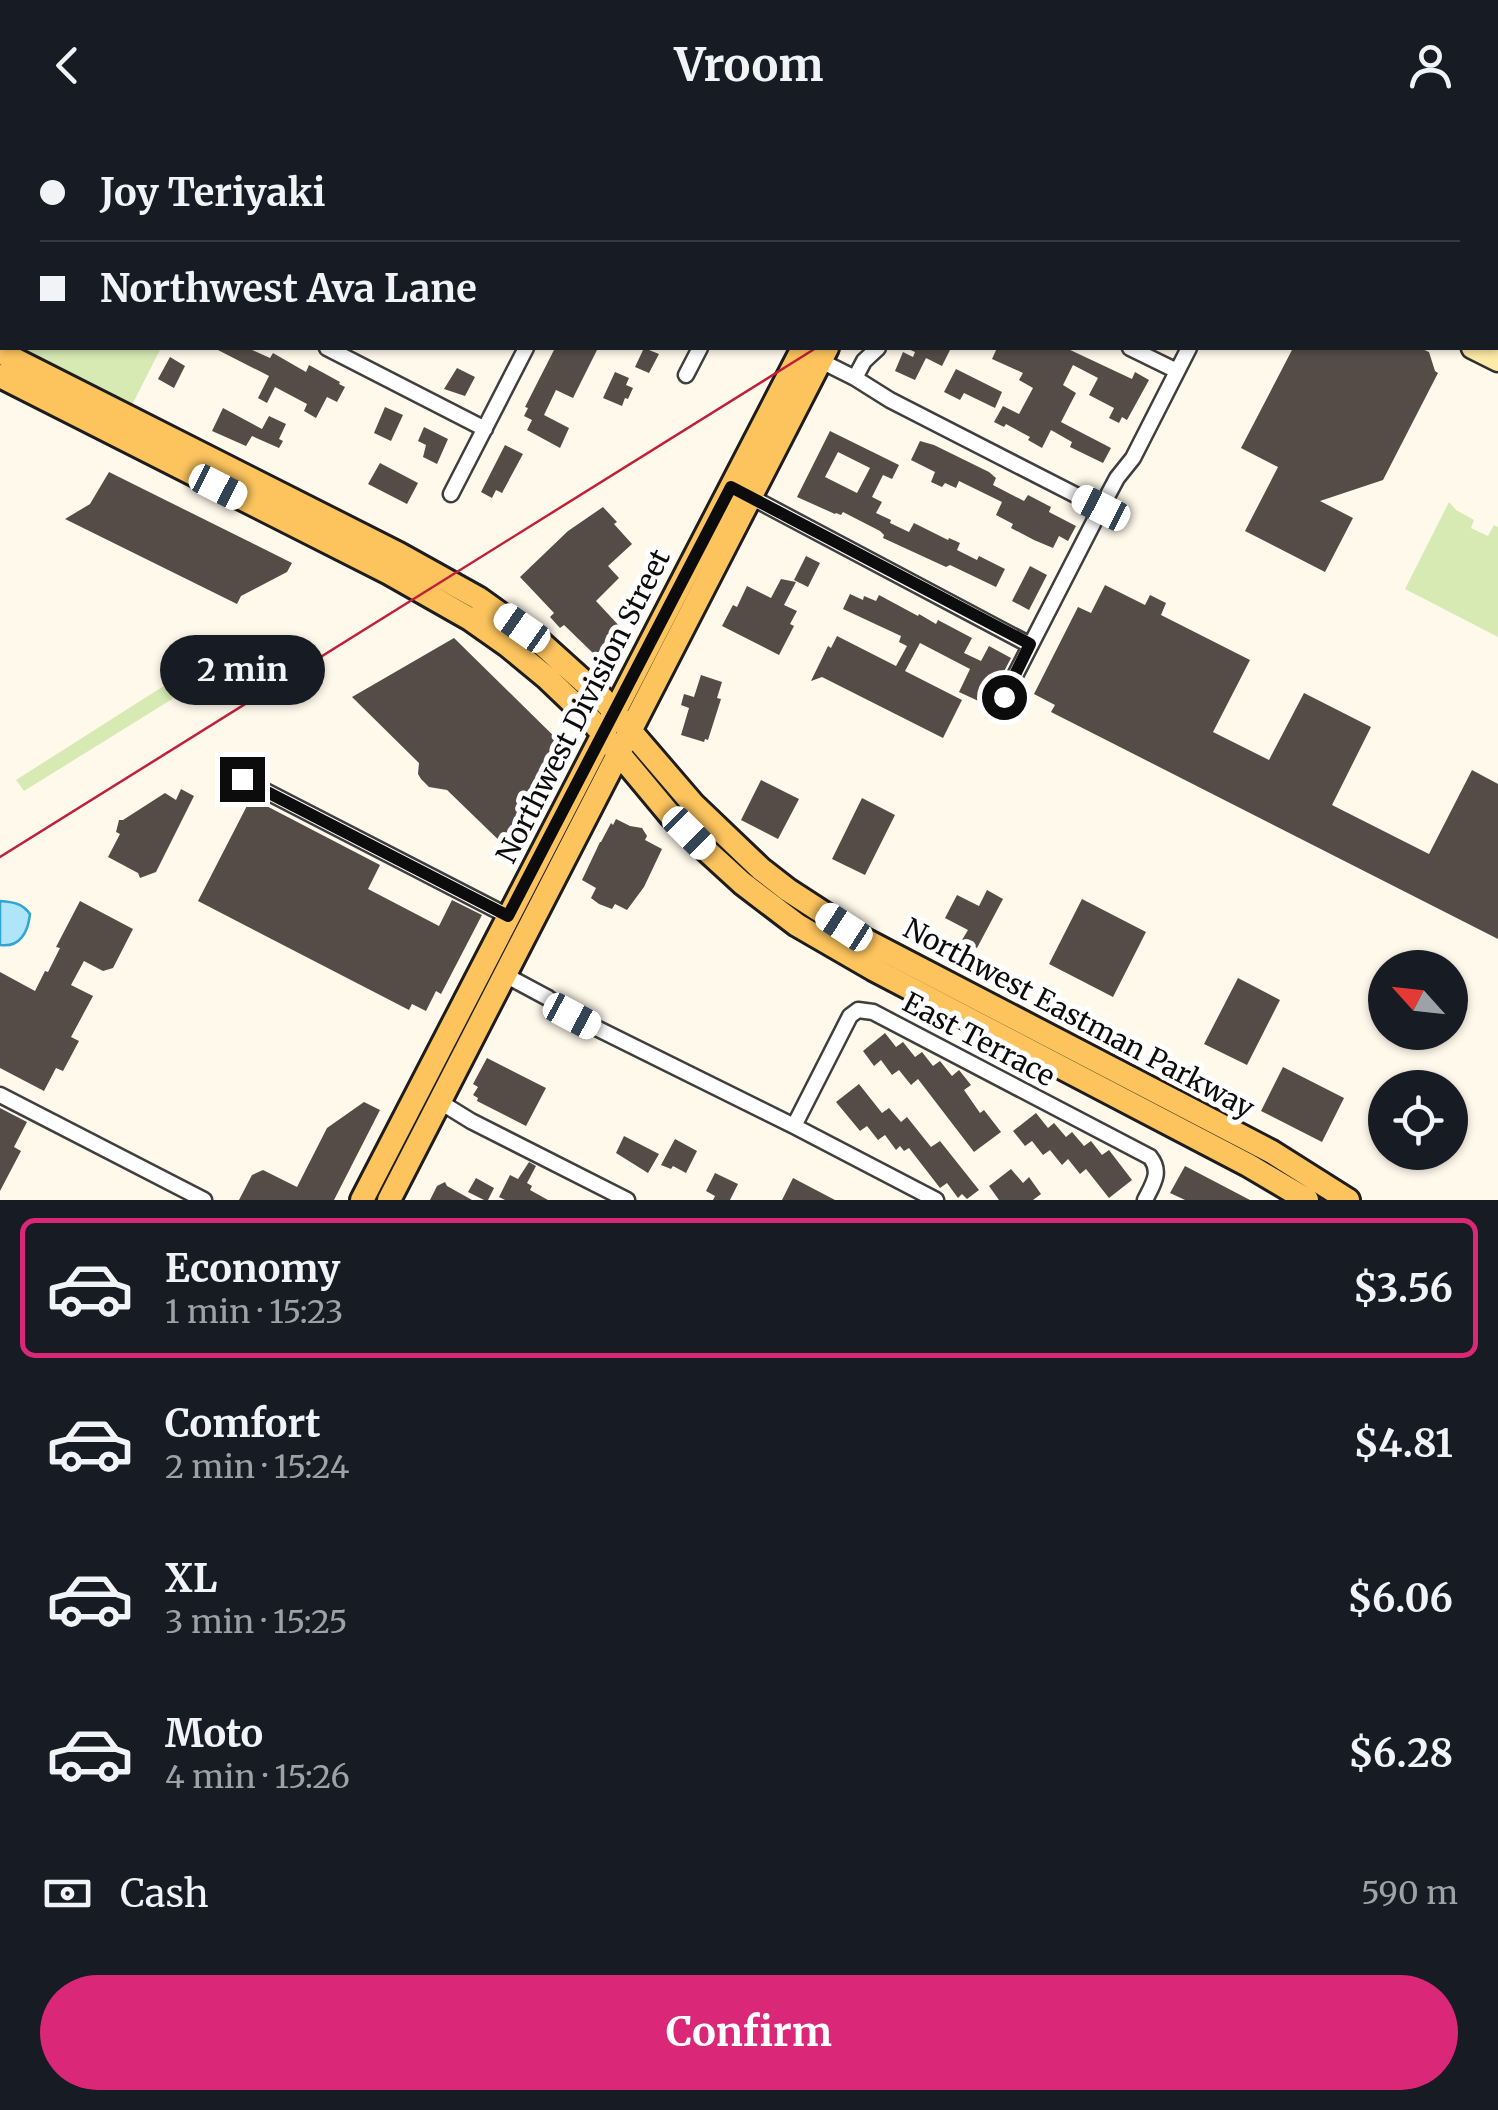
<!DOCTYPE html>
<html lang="en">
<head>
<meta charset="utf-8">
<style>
  :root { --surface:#171b24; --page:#242831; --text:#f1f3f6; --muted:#9ea1a6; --line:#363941; --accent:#db2777 }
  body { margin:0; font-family:Merriweather,serif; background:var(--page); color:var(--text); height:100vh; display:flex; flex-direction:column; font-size:38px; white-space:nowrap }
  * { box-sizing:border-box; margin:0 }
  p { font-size:32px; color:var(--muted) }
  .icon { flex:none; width:55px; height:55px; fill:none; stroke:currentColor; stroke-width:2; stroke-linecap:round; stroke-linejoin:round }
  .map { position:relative; height:1070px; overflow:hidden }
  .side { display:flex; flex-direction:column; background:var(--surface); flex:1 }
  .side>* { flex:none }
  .hud { position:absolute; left:0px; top:0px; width:1500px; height:220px; box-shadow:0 2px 8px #0004; display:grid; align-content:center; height:220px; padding:0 40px; background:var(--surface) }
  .needle { width:65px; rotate:297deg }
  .buttons { position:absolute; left:1368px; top:820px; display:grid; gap:20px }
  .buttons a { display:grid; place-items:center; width:100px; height:100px; border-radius:50%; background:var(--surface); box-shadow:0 2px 8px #0004; font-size:50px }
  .end { position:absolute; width:45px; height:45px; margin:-22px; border:12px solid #0c0c0c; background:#fff; box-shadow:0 0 0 5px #fff }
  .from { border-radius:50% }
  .bubble { position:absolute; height:70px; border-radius:35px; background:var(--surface); box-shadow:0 2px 8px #0004; font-size:32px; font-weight:700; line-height:70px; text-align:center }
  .car { position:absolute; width:30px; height:60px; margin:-30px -15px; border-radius:12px; box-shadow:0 0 8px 2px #0007; background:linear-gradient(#fff 24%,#345 0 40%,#fff 0 76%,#345 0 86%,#fff 0) }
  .hud b { display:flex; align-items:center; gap:35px; height:95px; font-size:38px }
  .hud b+b { border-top:2px solid var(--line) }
  .hud i { width:25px; height:25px; background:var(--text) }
  ul { padding:18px 0 0; list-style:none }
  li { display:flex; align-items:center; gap:30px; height:140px; margin:0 20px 15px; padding:0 20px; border:5px solid transparent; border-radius:15px }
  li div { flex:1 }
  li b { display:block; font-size:38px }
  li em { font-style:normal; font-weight:700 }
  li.active { border-color:var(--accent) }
  li>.icon { width:90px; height:90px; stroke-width:1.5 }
  .pay { display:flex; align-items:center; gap:25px; height:110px; padding:0 40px; font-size:38px }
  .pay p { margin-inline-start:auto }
  .primary-button { display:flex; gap:20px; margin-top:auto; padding:20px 40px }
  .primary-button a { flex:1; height:115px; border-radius:60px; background:var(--accent); color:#fff; font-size:40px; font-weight:700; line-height:115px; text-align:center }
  header { display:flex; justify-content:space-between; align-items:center; height:130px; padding:0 40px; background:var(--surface); font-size:45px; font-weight:700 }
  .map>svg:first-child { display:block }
  .green { fill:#d7eab4 }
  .water { fill:#afe5f8; stroke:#33a5d2; stroke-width:2.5 }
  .building { fill:#554c48; fill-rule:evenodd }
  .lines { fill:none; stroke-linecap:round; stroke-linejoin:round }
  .street-casing { stroke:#3f3f3f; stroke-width:19 }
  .secondary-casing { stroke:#2e2e2e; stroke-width:25 }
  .primary-casing { stroke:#1d1d1d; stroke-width:28 }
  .street { stroke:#fff; stroke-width:14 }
  .secondary { stroke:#ffeba7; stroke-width:20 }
  .primary { stroke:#fdc45e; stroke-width:22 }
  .tram { stroke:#c1203a; stroke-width:2.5 }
  .route { stroke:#0c0c0c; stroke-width:12 }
  .labels { text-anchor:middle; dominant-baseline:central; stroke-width:10; stroke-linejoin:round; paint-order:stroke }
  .street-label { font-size:28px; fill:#0c0c0c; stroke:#fff }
</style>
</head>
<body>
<header><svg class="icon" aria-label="back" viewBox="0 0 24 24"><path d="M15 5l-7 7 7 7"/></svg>Vroom<svg class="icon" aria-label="person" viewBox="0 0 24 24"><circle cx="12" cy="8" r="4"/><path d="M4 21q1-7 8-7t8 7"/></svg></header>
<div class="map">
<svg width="1498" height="1070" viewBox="0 0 1498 1070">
  <rect width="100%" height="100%" fill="#fff9ec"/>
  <path class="green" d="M21,218H161L132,275Z
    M1449,372L1456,380L1474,390L1471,398L1488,406L1494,395L1498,397V507L1405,459Z
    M203,531L211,545L24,661L16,650Z"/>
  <path class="water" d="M0,771C13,772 22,773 30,784C28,802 20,818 0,815Z"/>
  <path class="building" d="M214,218H248L270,228L273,223L306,242L309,235L340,252L339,254L345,257L337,272L327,267L316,288L304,281L307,274L275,257L267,273L258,268L269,246Z
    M555,218H598L573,268L556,260L544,285L569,298L560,318L527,300L532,290L524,286L528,278L525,277Z
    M644,218L659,224L649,243L635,237Z
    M906,218H951L942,236L926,228L915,250L895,241L903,222L913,227L915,222Z
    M997,218H1066L1132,249L1135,242L1149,250L1127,290L1122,287L1119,293L1109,288L1114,278L1089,265L1098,248L1073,235L1063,255L1076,263L1061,292L1111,318L1103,333L1070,317L1072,312L1051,300L1042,318L1028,310L1030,307L1006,294L1004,297L994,292L1003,276L1019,284L1033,258L1019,250L1023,243L992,229Z
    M1293,218H1420L1429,222L1435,241L1438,243L1383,350L1320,371L1353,388L1325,442L1245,401L1278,337L1241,318Z
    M170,227L185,236L174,258L158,249Z
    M457,238L475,247L465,266L444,259Z
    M956,239L1002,262L995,278L964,263L960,270L944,262Z
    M615,242L629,248L626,255L633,258L628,269L625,268L622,276L603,268Z
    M385,277L403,285L391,311L374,303Z
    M223,278L262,299L269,286L286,294L279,309L283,311L279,318L252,306L246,316L212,301Z
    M424,297L448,309L437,334L423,327L426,315L418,311Z
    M830,301L899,335L892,349L883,345L872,367L882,372L876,383L891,390L890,393L909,402L914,393L948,410L949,408L960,413L957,420L977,430L979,426L1005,439L996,457L950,435L946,437L883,408L884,405L880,401L843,382L841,385L836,383L835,384L797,367ZM838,322L870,338L857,363L825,347Z
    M920,311L934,315L989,342L996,348L993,355L1024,371L1028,365L1051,377L1049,382L1076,396L1068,411L1059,406L1053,418L1034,410L1011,398L1013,394L996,385L1002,372L959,351L956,358L945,353L942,357L931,352L935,342L911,330Z
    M505,315L523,324L502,363L496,360L492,368L481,362Z
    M380,333L418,353L407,374L368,354Z
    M109,342L292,433L287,442L241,466L237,474L65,389L90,374Z
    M603,377L617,392L614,394L632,414L608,436L619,448L596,471L623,500L595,525L564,495L560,498L550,487L554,483L520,447L568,401Z
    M806,426L820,433L808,457L794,450Z
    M1030,436L1047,445L1029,480L1012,471Z
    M781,449L796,452L784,475L797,481L790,494L794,496L779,525L722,496L733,475L737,477L747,456L771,468Z
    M1105,455L1145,475L1150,465L1166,473L1161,485L1250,530L1213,602L1269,630L1304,563L1371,597L1332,675L1429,724L1472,640L1498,654V809L1051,582L1055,575L1034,564L1078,477L1091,483Z
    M850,464L863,470L864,466L876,471L879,465L918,486L919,484L936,494L938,490L972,508L964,523L981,531L989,516L1011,528L998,553L995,551L985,574L959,562L970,539L920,513L905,541L962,570L943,608L822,547L811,551L828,516L831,518L837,506L896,536L907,516L899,512L901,506L843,479Z
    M454,508L569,621L513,724L447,660L429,657L421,649L418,644L419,633L352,567Z
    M701,545L722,552L717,568L721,569L708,610L705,609L704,612L681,605L689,578L681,575L684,564L694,567Z
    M761,650L799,669L778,709L741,690Z
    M181,659L194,666L156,742L140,748L138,743L108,727L120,704L116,702L119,690H123L165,663L176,670Z
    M251,668L380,735L368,759L439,796L452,770L482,785L441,864L436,861L426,881L412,874L409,880L198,771Z
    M862,668L895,685L865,745L832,729Z
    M616,689L630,696L642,698L647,706L645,710L662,719L644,757L627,780L615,774L612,779L599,774L591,768L596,758L582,750L600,712H601L611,693L613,695Z
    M987,760L1003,769L977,818L962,810L968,800L945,788L957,765L979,776Z
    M1082,769L1146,802L1113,867L1049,834Z
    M80,771L133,799L113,838L103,841L84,831L71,855L93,866L71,907L79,911L63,941L56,938L44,961L0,938V842L35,861L45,841L48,842L60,818L56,817Z
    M1238,848L1280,870L1247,935L1204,914Z
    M885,903L896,917L903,912L915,927L922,922L933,936L940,931L952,946L959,940L971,955L964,960L980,983L984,980L1001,1002L974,1022L918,949L911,955L899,940L892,945L881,930L874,936L863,921Z
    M487,928L546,958L526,996L477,971L478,968L473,965L478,957L473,954Z
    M1283,937L1344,968L1322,1012L1261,981Z
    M859,954L882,983L889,978L901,992L907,987L931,1017L940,1011L979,1060L967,1069L962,1064L958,1068L947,1053L940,1058L909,1018L904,1021L900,1016L896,1020L885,1005L878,1010L867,996L860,1001L836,972Z
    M364,972L380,980L334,1070H239L252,1045L263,1040L297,1057L327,998Z
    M0,978L27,992L14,1017L21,1021L0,1061Z
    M1036,983L1048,998L1054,993L1066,1007L1072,1002L1084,1016L1091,1011L1102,1025L1109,1020L1132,1050L1109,1068L1086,1039L1080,1044L1068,1029L1062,1035L1050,1020L1043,1025L1032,1011L1025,1016L1013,1001Z
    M624,1006L659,1024L648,1043L616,1023Z
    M675,1009L697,1021L686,1043L673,1036L671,1039L661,1035Z
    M529,1032L536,1036L527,1053L532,1056L530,1060L548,1070H505L499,1067L510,1045L518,1049Z
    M1185,1036L1250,1070H1185L1170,1063Z
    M1011,1039L1023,1053L1029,1047L1041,1064L1033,1070H999L989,1056Z
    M715,1043L738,1054L730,1070H713L715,1066L706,1061Z
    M476,1048L494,1058L488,1070H484L468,1062Z
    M793,1048L835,1070H782Z
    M445,1052L447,1056L472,1070H430L437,1056Z"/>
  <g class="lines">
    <g class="street-casing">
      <path id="street" d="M243,2L244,0
        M396,2L397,0
        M635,2L636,0
        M808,2L809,0
        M327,218L485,299
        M1130,218L1177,241
        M815,228L855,248L890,270L1101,378
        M686,245L700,218
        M855,248L864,231L878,218
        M451,364L526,218
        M745,364L1030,515
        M1004,567L1101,378L1117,348L1133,328L1189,218
        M242,649L508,786
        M505,845L548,868L572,886L794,996L936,1070
        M0,965L204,1070
        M437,970L471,991L627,1070
        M794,996L850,886L858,880L873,882L1150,1027C1162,1042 1153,1054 1145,1070"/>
    </g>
    <g class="secondary-casing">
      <path id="secondary" d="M1046,0L1050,2
        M1101,2L1104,0
        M1472,218L1498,231"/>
    </g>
    <g class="primary-casing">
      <path id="primary" d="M913,2L914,0
        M938,2L939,0
        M0,222L399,424L478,468L541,513L602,568L693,674L761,739L788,760L865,810L1272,1022L1348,1070
        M0,246L389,443L470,489L507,515L547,548L591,590L671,686L707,721L742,753L797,795L873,839L1248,1035L1307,1070
        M362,1070L803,218
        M389,1070L827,218"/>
    </g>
    <use href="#street" class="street"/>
    <use href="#secondary" class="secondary"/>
    <use href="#primary" class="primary"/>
    <path class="tram" d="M1144,2L1148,0
      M0,727L816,218"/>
  </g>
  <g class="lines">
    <path class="route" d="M242,649L508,786L731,357L1030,514L1004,567"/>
  </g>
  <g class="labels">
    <g class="street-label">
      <text transform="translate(583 576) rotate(-63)">Northwest Division Street</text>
      <text transform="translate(1079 888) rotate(28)">Northwest Eastman Parkway</text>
      <text transform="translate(979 909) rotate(28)">East Terrace</text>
    </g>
  </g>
</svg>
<div class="buttons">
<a><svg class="needle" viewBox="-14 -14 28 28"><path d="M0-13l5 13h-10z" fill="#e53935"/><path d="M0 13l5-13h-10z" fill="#9ea1a6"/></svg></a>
<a><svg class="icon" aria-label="locate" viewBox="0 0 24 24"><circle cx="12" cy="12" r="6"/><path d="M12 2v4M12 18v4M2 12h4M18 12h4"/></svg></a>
</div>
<i class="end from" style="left:1004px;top:567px"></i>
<i class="end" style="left:242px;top:649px"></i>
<div class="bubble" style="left:160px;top:505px;width:165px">2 min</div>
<i class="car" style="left:218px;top:357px;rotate:117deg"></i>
<i class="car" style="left:1101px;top:378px;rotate:297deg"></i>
<i class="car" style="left:522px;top:498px;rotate:305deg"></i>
<i class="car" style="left:689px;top:703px;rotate:135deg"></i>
<i class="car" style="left:844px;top:797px;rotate:303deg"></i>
<i class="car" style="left:572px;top:886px;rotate:118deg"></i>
<div class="hud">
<b><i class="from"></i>Joy Teriyaki</b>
<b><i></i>Northwest Ava Lane</b>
</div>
</div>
<section class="side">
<ul>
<li class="active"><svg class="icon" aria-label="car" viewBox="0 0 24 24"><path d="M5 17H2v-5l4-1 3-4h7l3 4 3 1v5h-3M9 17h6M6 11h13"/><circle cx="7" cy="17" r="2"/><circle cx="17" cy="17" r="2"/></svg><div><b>Economy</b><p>1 min · 15:23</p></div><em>$3.56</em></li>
<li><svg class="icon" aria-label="car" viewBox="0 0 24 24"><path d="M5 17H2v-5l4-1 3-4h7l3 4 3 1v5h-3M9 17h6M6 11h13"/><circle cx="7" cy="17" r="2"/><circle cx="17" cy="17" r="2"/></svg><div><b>Comfort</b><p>2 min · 15:24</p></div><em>$4.81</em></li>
<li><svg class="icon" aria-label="car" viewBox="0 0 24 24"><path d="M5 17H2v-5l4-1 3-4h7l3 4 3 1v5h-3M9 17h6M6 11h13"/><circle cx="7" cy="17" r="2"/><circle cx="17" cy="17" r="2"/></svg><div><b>XL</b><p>3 min · 15:25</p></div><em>$6.06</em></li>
<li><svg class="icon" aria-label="car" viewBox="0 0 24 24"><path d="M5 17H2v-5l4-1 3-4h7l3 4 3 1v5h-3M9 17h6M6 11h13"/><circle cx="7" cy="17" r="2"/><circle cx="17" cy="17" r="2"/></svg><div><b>Moto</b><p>4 min · 15:26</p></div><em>$6.28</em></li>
</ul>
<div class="pay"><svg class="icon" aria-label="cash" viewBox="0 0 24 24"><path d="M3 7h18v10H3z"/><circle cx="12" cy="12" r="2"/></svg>Cash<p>590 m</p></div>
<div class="primary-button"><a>Confirm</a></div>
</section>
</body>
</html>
